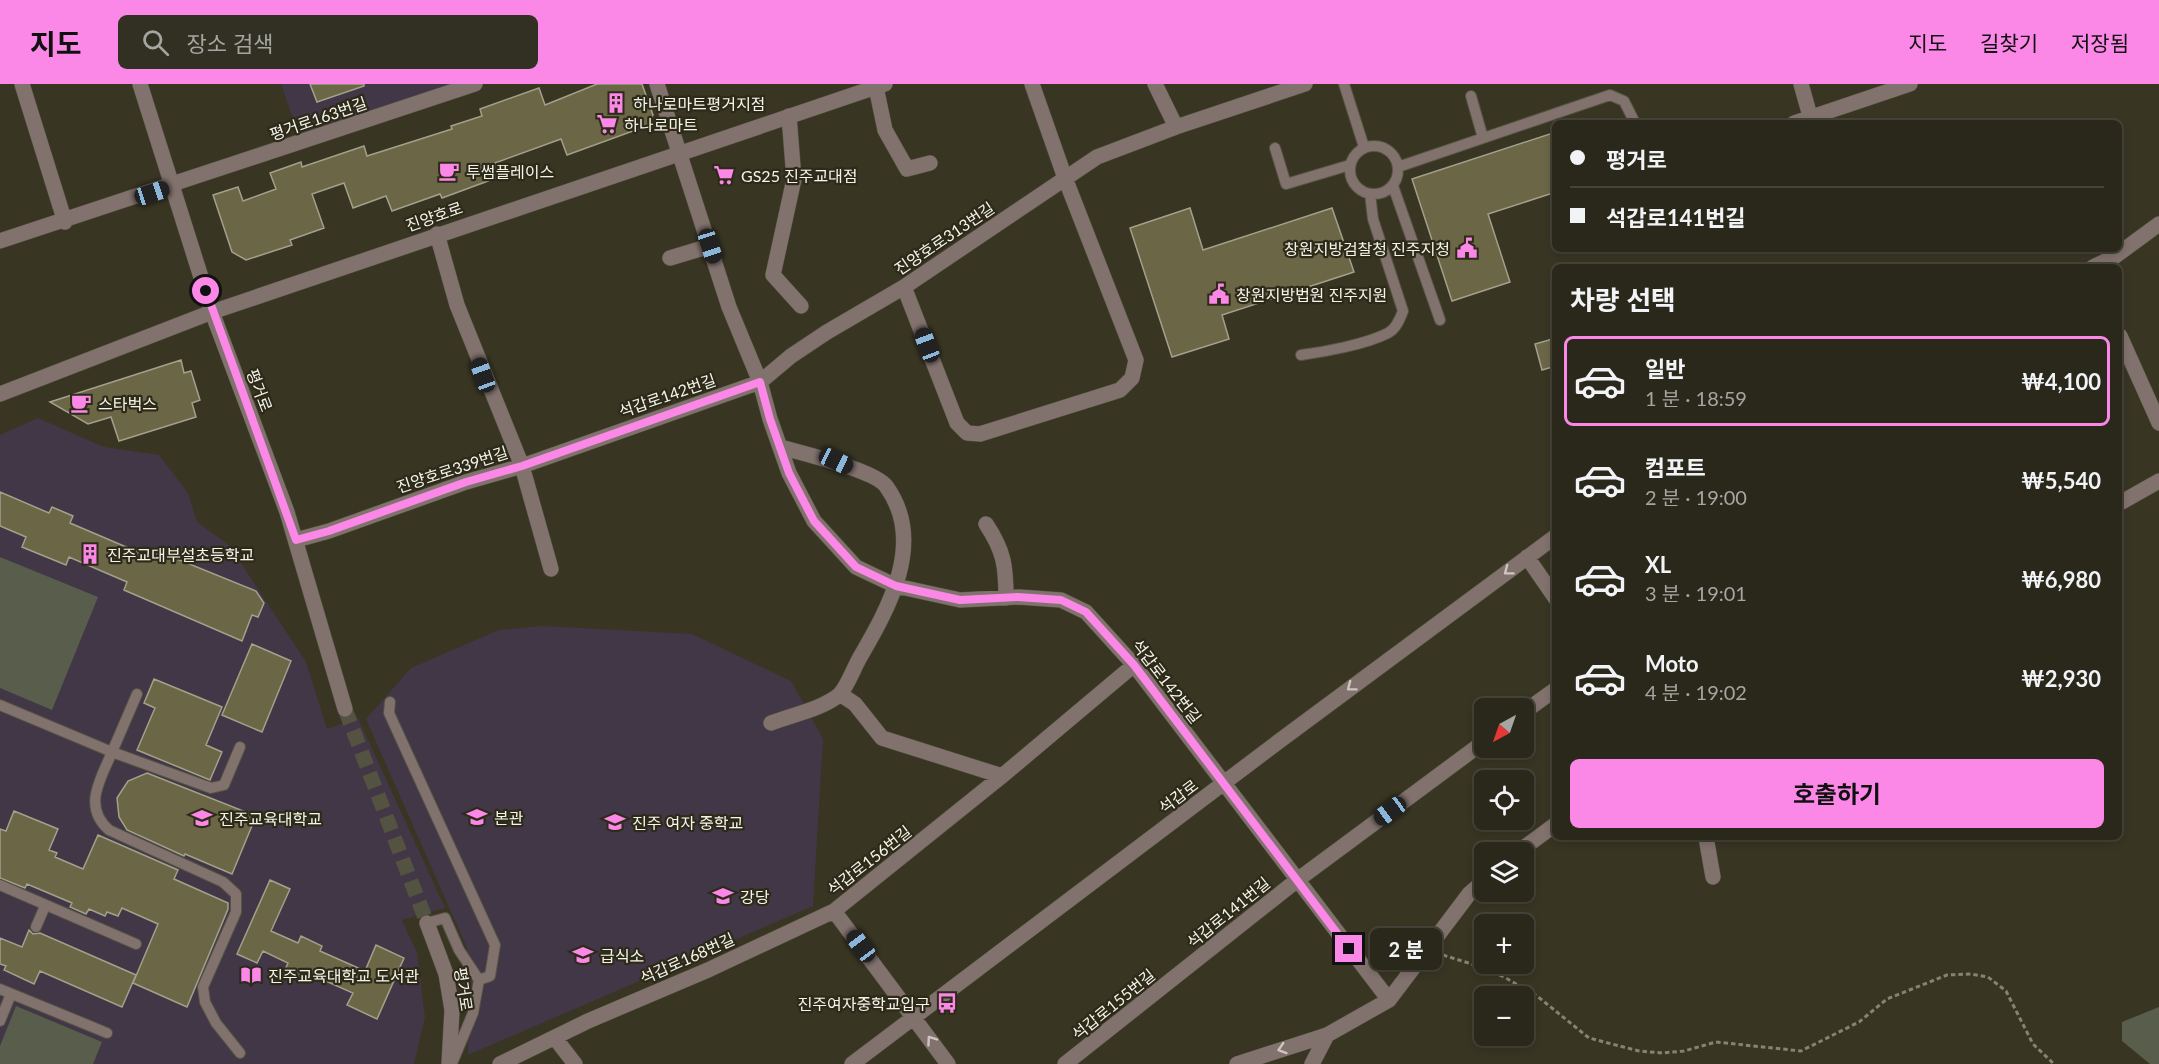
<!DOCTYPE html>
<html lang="ko">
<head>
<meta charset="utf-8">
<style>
  :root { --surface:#2a281a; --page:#323023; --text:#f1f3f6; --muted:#a5a6a2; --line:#464439; --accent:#fb87e6 }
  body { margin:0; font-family:Lato,"Noto Sans KR",sans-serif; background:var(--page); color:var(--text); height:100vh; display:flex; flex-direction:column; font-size:22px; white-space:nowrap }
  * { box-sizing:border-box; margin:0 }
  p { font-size:20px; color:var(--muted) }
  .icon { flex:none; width:33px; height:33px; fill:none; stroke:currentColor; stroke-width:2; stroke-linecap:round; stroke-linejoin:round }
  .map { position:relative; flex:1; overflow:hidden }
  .details { position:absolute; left:1552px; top:180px; width:570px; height:576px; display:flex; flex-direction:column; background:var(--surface); border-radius:9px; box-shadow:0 3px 9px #0003,0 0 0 2px var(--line) }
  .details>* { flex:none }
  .hud { position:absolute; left:1552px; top:36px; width:570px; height:132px; border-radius:9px; box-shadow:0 3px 9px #0003,0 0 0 2px var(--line); display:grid; align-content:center; height:132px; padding:0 18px; background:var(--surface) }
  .needle { width:39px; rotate:220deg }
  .fabs { position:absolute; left:1474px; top:614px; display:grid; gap:12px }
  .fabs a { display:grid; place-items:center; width:60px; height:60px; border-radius:9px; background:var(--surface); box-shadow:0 3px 9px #0003,0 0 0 2px var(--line); font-size:30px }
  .end { position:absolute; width:27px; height:27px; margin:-14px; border:8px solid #fb87e6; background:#111; box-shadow:0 0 0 3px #111 }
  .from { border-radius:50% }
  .bubble { position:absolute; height:42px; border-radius:9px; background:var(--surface); box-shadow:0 3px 9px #0003,0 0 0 2px var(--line); font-size:20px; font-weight:700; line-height:42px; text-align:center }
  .car { position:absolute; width:18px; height:36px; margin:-18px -9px; border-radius:8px; box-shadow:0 0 4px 2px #0007; background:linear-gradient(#222 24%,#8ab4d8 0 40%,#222 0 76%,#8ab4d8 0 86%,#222 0) }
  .hud b { display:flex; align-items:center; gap:21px; height:57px; font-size:22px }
  .hud b+b { border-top:2px solid var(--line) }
  .hud i { width:15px; height:15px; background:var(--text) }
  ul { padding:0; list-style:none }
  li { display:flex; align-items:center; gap:18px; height:90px; margin:0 12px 9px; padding:0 6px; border:3px solid transparent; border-radius:9px }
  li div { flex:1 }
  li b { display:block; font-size:22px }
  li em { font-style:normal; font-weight:700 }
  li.active { border-color:var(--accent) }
  li>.icon { width:54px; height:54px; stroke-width:1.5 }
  h2 { padding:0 18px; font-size:27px; line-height:72px }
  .action { display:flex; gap:12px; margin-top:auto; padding:12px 18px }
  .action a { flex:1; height:69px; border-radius:9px; background:var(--accent); color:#111; font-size:24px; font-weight:700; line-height:69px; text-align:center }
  header { display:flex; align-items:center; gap:36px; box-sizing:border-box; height:84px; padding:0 30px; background:var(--accent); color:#111 }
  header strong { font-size:28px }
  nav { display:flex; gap:33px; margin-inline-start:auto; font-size:21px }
  .search { width:420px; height:54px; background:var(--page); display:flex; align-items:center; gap:15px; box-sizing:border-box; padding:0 21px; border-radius:9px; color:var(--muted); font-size:22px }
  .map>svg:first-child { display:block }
  .education { fill:#423747 }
  .green { fill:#585e4b }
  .building { fill:#6b6646; stroke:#a3a08c; stroke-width:1.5 }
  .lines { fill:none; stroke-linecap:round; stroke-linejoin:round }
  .tertiary-tunnel { stroke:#545241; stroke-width:15; stroke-dasharray:15 8; stroke-linecap:butt }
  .service-casing { stroke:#565443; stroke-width:12 }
  .minor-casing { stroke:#565443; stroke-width:16 }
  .tertiary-casing { stroke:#565443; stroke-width:16 }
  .path { stroke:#858374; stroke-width:3; stroke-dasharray:4.5 3; stroke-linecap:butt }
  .service { stroke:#82726e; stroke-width:10 }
  .minor { stroke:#82726e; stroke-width:15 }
  .tertiary { stroke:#82726e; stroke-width:15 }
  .oneway { stroke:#cdc6be }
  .route { stroke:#fb87e6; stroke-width:8 }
  .labels { text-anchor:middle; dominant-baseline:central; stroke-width:4.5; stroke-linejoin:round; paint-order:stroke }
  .poi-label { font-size:16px; fill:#f5f4e9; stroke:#2d2a1a; text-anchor:start }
  .street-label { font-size:16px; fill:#f5f4e9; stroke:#2d2a1a }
</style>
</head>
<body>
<header>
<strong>지도</strong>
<div class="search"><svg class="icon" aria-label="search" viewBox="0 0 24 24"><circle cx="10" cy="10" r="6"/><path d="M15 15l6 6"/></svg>장소 검색</div>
<nav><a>지도</a><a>길찾기</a><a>저장됨</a></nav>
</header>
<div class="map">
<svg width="2159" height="980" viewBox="0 0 2159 980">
  <rect width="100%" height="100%" fill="#383523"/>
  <path class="education" d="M281,0H455L306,50L296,43Z
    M38,334L104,363L159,371L188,409L197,438L229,461L306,578L327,645L358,634L445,824L402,836L417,869L425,933L414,980H0V351Z
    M543,542L692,550L791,597L823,655L813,822L468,971L467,864L366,635L411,584L499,546Z"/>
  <path class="green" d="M0,473L98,513L52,626L0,604Z
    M16,922L102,958L93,980H0V962Z
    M2159,923V980H2150L2122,957V938Z"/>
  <path class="building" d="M310,0H364V2L317,18Z
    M597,0H642L653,31L647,42L567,71L561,55L495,79L499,93L442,114L440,110L392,127L386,112L353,124L344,99L312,110L324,144L290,156L292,161L246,176L232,168L213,111L238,103L243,117L276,105L270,89L301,78L302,83L364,62L367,72L452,45L451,42L482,32L480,25L539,4L545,21Z
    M1556,48V108L1488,130L1510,198L1452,217L1412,95Z
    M1190,124L1203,166L1332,124L1354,188L1222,231L1229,255L1172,273L1130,144Z
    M1556,254V282L1542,286L1535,260Z
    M181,276L184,289L191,287L200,316L192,319L196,333L119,357L111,333L88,340L50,318Z
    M0,408L49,429L52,423L73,432L70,439L152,474L155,466L256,507L264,519L258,533L252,531L242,557L124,506L127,498L69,473L66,481L22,463L26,453L0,442Z
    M252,560L291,577L262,648L222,631Z
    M154,595L222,623L206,661L222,668L210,696L137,666L155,624L144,619Z
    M147,689L256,732L232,790L185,770L184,772L127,746L119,733L117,714L128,697Z
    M14,727L58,745L49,766L57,769L55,773L83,785L98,751L178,786L174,795L228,819V825L187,923L133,899L158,840L122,824L118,832L107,828L105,832L89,825L86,830L70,823L72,819L27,800L25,804L0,794V745L6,747Z
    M270,796L290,805L271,847L298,859L301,852L322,862L320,867L365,887L376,861L404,874L377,935L347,921L353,909L310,890L306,898L284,888L288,879L263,867L257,879L237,870Z
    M29,846L33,850L40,849L136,891L122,923L40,887L34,900L4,886L6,882L0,880V854L22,863Z"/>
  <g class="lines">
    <path class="tertiary-tunnel" d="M345,625L427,839"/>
    <g class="service-casing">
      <path id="service" d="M1344,0L1364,63
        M1471,12L1483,54
        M1350 86a24 24 0 1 1 48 0a24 24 0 1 1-48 0Z
        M1275,64L1286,100L1350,81
        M1398,83L1610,11L1624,17L1635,39
        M1393,102L1440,236
        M1301,271C1324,268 1367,260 1388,249C1396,245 1400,235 1403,227L1373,135L1370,110
        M390,618L389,629L394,640L495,861L490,892L479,896L473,929L453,977
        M0,621L112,668L137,610
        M0,801L136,860
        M427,839L445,834L459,866L479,896
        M36,843L45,822
        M0,905L107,949
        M0,937L11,910
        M240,969L216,939L205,918L203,903L236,828V810L223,798L109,746C82,722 101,695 112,668L211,704L224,701L240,663"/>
    </g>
    <g class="minor-casing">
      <path id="minor" d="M22,0L65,138
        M657,0L729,223L760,298L770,335L789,389L814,437L856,483L896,502L960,516L1019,513L1061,516L1086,528L1134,581L1389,916
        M1155,0L1176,43
        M1801,0L1812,39
        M876,3L885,46L907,85L930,79
        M789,32L794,95L773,191L801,222
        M1794,39L1910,0
        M437,150L457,221L522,382L551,485
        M0,157L475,0
        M670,174L710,162
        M2093,183L2114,173L2159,140
        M904,203L957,339L967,349L980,350L1120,306L1132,294L1136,276L1065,94L1032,0
        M2120,252L2159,339
        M2120,419L2159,397
        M986,440C1004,467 1006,482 1006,514
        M296,456L329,447L466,398L522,382L760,298L791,272L827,248L904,203L1097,73L1176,43L1305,0
        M1527,473L1556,515
        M840,610L855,620L882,654L1002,692
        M1524,628L1556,605
        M771,639C792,631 822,625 839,611C847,603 853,586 859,575C888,525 927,458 886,402C874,386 801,369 780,363
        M1706,753L1713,793
        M1518,768L1556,740
        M555,954L575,980
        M500,980L588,937L708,886L834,827
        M852,980L1278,658L1556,452
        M948,980L834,827L1002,692L1134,581
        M1065,980L1296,797L1485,657
        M1237,980L1327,951L1389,916L1469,810L1485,796
        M1312,980L1327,951"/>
    </g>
    <g class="tertiary-casing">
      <path id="tertiary" d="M140,0L212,228L287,428L345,625
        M0,310L212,228L885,0
        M427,839L446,890L452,926L449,980"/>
    </g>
    <path class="path" d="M1443,871L1475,881L1506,894L1537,912L1589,954L1639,967L1662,969L1684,967L1716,958L1801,967L1859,938L1887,915L1947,891L1971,890L1988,893L2006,907L2033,960L2054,980"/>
    <use href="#service" class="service"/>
    <use href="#minor" class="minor"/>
    <use href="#tertiary" class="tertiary"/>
  </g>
  <defs><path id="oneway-chevron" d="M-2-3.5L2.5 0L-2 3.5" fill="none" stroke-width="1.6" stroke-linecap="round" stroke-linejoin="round" transform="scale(1.5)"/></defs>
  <g class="oneway">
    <use href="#oneway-chevron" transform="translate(1508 487) rotate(143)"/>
    <use href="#oneway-chevron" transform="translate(1351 603) rotate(143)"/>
    <use href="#oneway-chevron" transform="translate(931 956) rotate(-125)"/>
    <use href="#oneway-chevron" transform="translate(1282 965) rotate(162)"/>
  </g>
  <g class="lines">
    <path class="route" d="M206,207L296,456L329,447L466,398L522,382L760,298L770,335L789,389L814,437L856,483L896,502L960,516L1018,513L1061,516L1086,528L1134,581L1349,865"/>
  </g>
  <defs>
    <g id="building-bare" transform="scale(1.62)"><path d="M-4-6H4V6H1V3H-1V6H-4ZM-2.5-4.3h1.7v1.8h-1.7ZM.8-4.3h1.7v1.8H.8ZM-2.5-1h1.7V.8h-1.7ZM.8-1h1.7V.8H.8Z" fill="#fb87e6" stroke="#2d2a1a" stroke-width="2.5" paint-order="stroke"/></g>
    <g id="supermarket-bare" transform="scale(1.62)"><path d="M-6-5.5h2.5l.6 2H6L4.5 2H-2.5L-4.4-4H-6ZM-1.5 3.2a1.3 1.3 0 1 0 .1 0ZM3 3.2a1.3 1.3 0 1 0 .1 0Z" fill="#fb87e6" stroke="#2d2a1a" stroke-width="2.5" paint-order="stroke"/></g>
    <g id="cafe-bare" transform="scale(1.62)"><path d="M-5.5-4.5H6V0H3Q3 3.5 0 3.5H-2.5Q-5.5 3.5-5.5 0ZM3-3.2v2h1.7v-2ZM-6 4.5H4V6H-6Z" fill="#fb87e6" stroke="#2d2a1a" stroke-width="2.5" paint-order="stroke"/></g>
    <g id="civic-bare" transform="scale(1.62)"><path d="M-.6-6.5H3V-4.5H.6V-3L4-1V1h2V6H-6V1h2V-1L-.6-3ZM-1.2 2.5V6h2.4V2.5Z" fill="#fb87e6" stroke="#2d2a1a" stroke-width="2.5" paint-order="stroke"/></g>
    <g id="school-bare" transform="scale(1.62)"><path d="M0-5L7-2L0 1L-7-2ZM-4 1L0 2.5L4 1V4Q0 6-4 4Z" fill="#fb87e6" stroke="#2d2a1a" stroke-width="2.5" paint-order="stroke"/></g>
    <g id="university-bare" transform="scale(1.62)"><path d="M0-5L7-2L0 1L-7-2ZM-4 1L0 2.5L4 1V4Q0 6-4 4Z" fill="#fb87e6" stroke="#2d2a1a" stroke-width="2.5" paint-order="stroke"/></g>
    <g id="library-bare" transform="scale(1.62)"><path d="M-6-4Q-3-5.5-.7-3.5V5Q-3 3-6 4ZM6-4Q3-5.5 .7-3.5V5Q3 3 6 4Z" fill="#fb87e6" stroke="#2d2a1a" stroke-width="2.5" paint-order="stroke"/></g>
    <g id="bus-bare" transform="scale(1.62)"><path d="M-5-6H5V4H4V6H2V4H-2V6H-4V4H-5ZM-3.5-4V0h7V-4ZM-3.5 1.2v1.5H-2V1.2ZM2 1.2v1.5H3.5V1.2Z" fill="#fb87e6" stroke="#2d2a1a" stroke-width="2.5" paint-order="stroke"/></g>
  </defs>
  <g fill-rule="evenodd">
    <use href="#building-bare" x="616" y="19"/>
    <use href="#supermarket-bare" x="607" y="40"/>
    <use href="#cafe-bare" x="449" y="87"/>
    <use href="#supermarket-bare" x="724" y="91"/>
    <use href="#civic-bare" x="1467" y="164"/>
    <use href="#civic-bare" x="1219" y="210"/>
    <use href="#cafe-bare" x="81" y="319"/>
    <use href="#building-bare" x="90" y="470"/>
    <use href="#school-bare" x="477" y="733"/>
    <use href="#university-bare" x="202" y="734"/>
    <use href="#school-bare" x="615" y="738"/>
    <use href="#school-bare" x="723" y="812"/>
    <use href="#school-bare" x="583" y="871"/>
    <use href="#library-bare" x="251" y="891"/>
    <use href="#bus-bare" x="947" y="919"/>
  </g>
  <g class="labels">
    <g class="poi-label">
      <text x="633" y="19">하나로마트평거지점</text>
      <text x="624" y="40">하나로마트</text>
      <text x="466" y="87">투썸플레이스</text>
      <text x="741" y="91">GS25 진주교대점</text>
      <text x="1450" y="164" text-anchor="end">창원지방검찰청 진주지청</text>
      <text x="1236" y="210">창원지방법원 진주지원</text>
      <text x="98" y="319">스타벅스</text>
      <text x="107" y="470">진주교대부설초등학교</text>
      <text x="494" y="733">본관</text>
      <text x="219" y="734">진주교육대학교</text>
      <text x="632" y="738">진주 여자 중학교</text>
      <text x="740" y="812">강당</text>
      <text x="600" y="871">급식소</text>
      <text x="268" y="891">진주교육대학교 도서관</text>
      <text x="930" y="919" text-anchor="end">진주여자중학교입구</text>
    </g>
    <g class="street-label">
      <text transform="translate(318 34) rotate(-19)">평거로163번길</text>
      <text transform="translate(434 132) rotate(-19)">진양호로</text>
      <text transform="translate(944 154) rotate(-34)">진양호로313번길</text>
      <text transform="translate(260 306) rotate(69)">평거로</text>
      <text transform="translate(667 311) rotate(-19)">석갑로142번길</text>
      <text transform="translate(452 385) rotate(-18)">진양호로339번길</text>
      <text transform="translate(1167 597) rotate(52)">석갑로142번길</text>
      <text transform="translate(1178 712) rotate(-37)">석갑로</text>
      <text transform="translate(869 776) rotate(-38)">석갑로156번길</text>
      <text transform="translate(1228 828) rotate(-39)">석갑로141번길</text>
      <text transform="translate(687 874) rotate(-24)">석갑로168번길</text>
      <text transform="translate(464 905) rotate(81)">평거로</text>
      <text transform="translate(1113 920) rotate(-39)">석갑로155번길</text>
    </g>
  </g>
</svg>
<div class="fabs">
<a><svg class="needle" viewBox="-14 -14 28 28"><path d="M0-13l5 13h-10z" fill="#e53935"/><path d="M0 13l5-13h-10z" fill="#a5a6a2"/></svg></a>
<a><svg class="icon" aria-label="locate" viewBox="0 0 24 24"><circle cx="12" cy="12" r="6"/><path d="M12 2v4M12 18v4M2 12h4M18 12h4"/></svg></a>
<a><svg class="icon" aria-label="layers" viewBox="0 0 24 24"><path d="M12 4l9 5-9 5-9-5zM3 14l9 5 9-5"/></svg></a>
<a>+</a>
<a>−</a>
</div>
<i class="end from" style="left:206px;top:207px"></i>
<i class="end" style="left:1349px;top:865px"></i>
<div class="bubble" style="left:1370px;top:844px;width:72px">2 분</div>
<i class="car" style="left:152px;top:109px;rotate:72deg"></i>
<i class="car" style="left:710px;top:162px;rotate:162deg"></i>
<i class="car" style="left:927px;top:261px;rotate:339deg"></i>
<i class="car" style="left:483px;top:291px;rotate:340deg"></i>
<i class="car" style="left:836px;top:377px;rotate:115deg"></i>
<i class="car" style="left:1390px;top:727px;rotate:234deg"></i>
<i class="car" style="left:861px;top:862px;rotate:323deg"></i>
<div class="hud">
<b><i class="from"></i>평거로</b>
<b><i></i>석갑로141번길</b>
</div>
<section class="details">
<h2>차량 선택</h2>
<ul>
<li class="active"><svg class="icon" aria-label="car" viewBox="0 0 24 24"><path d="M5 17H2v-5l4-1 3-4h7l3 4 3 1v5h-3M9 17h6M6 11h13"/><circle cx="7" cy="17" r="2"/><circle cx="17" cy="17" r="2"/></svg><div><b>일반</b><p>1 분 · 18:59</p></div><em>₩4,100</em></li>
<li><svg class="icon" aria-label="car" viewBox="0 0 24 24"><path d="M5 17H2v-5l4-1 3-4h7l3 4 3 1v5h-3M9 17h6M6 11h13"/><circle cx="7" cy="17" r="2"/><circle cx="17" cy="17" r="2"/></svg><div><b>컴포트</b><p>2 분 · 19:00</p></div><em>₩5,540</em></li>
<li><svg class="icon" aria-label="car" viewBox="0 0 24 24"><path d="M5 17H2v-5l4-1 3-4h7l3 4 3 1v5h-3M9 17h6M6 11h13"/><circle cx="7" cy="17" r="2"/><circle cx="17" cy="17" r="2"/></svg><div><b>XL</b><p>3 분 · 19:01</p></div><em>₩6,980</em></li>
<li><svg class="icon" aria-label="car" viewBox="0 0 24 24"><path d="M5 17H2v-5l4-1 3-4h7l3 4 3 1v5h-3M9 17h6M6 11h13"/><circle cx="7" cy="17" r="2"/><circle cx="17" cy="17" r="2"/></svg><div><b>Moto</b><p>4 분 · 19:02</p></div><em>₩2,930</em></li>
</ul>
<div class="action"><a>호출하기</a></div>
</section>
</div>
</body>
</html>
